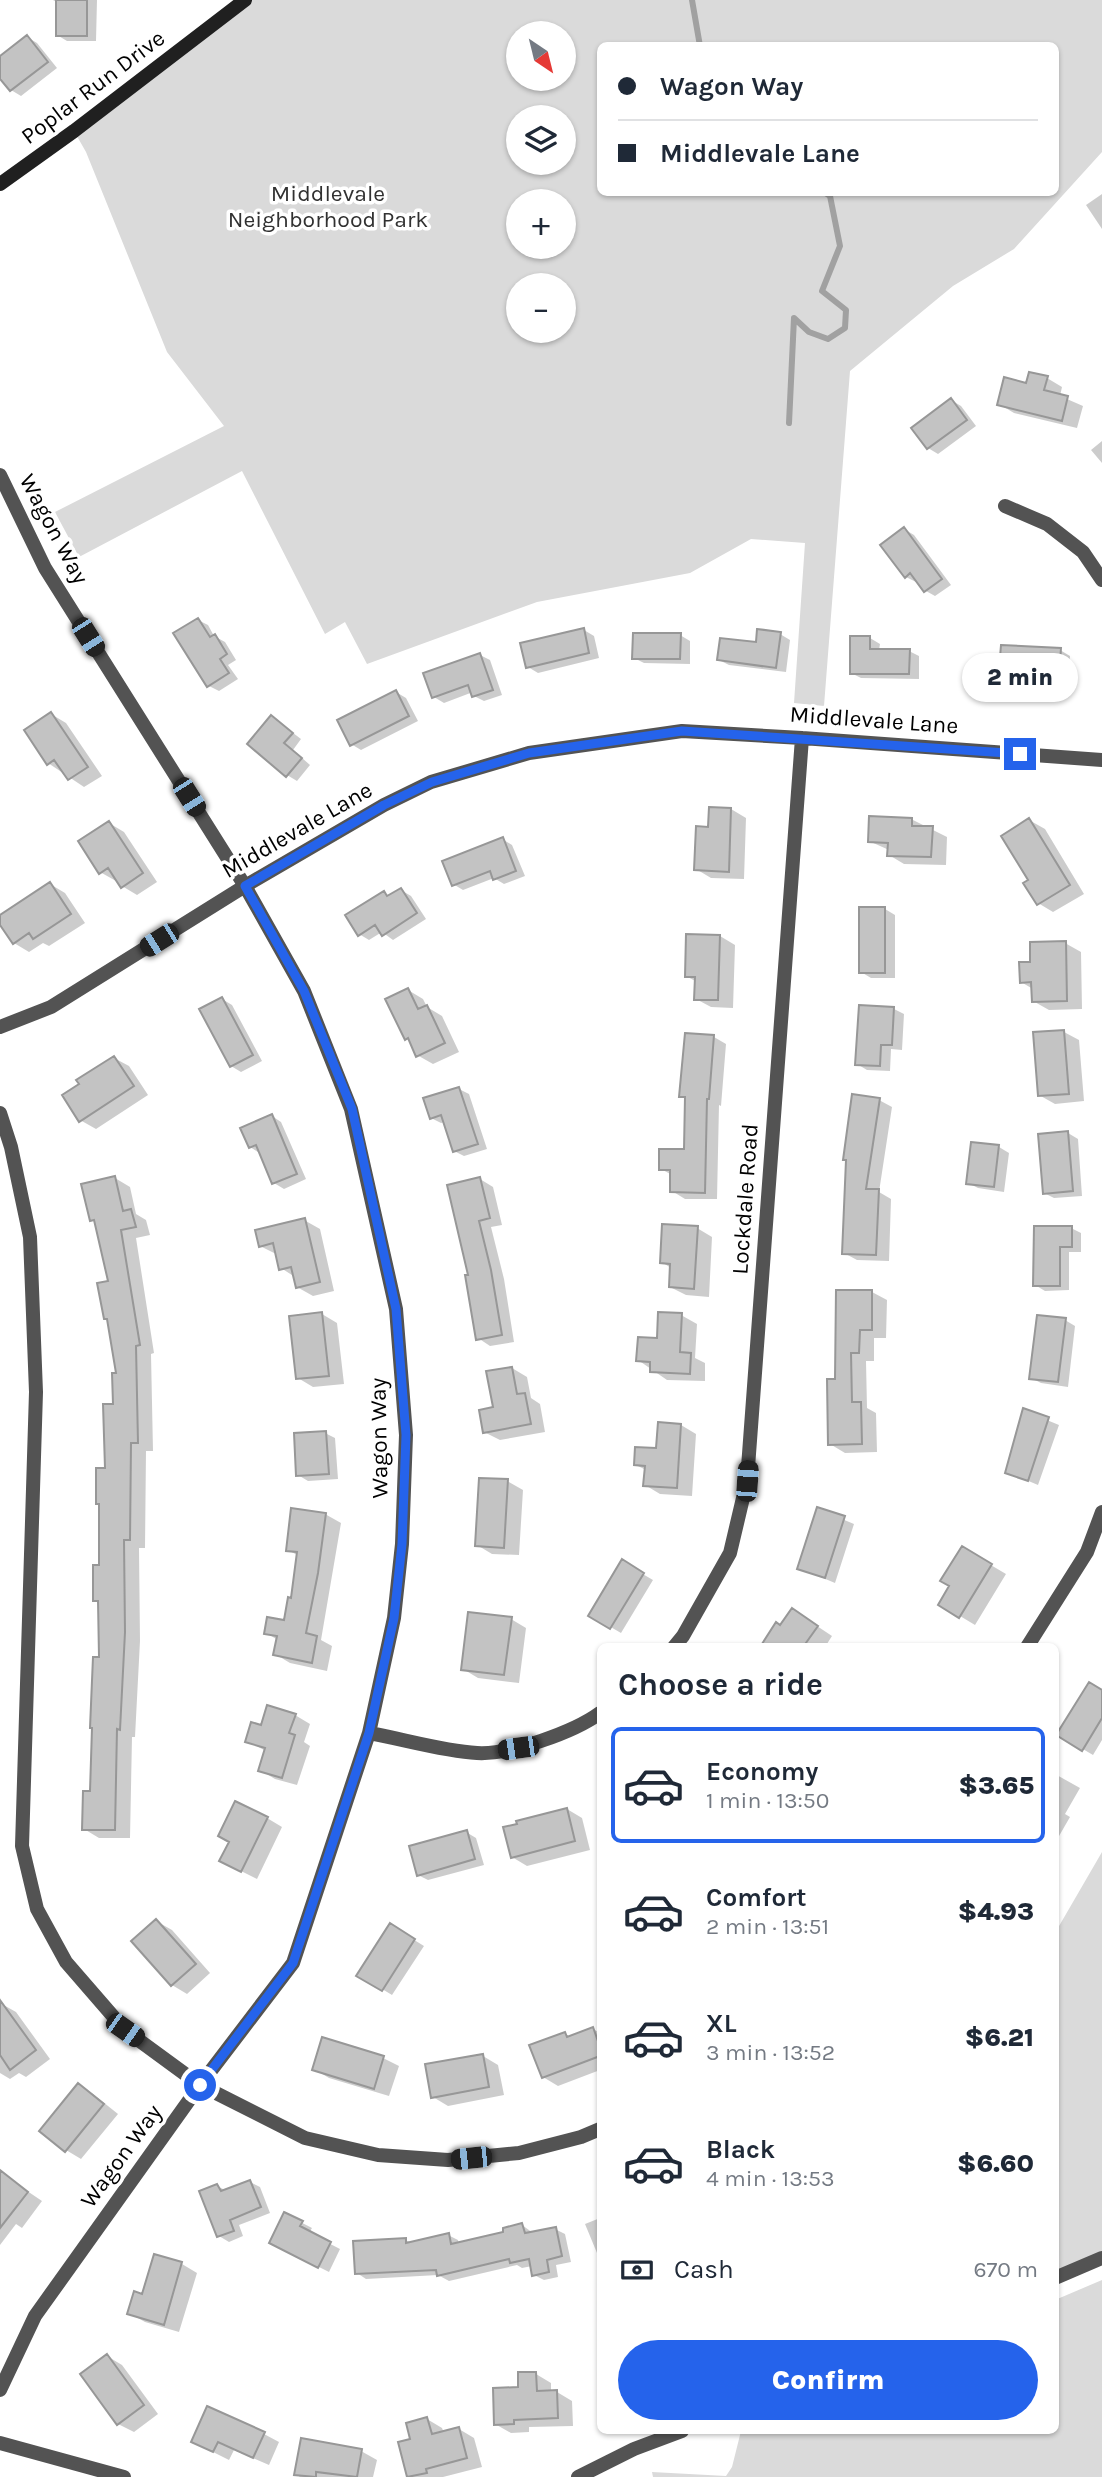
<!DOCTYPE html>
<html lang="en">
<head>
<meta charset="utf-8">
<style>
  :root { --surface:#fff; --page:#f6f6f7; --text:#1f2937; --muted:#747a83; --line:#e0e1e3; --accent:#2563eb }
  body { margin:0; font-family:Karla,sans-serif; background:var(--page); color:var(--text); height:100vh; display:flex; flex-direction:column; font-size:26px; white-space:nowrap }
  * { box-sizing:border-box; margin:0 }
  p { font-size:23px; color:var(--muted) }
  .icon { flex:none; width:38px; height:38px; fill:none; stroke:currentColor; stroke-width:2; stroke-linecap:round; stroke-linejoin:round }
  .map { position:relative; flex:1; overflow:hidden }
  .sheet { position:absolute; left:597px; top:1643px; width:462px; height:791px; display:flex; flex-direction:column; background:var(--surface); border-radius:10px; box-shadow:0 2px 5px #0004 }
  .sheet>* { flex:none }
  .hud { position:absolute; left:597px; top:42px; width:462px; height:154px; border-radius:10px; box-shadow:0 2px 5px #0004; display:grid; align-content:center; height:154px; padding:0 21px; background:var(--surface) }
  .needle { width:46px; rotate:145deg }
  .fabs { position:absolute; left:506px; top:21px; display:grid; gap:14px }
  .fabs a { display:grid; place-items:center; width:70px; height:70px; border-radius:50%; background:var(--surface); box-shadow:0 2px 5px #0004; font-size:35px }
  .end { position:absolute; width:32px; height:32px; margin:-16px; border:9px solid #2563eb; background:#fff; box-shadow:0 0 0 4px #fff }
  .from { border-radius:50% }
  .bubble { position:absolute; height:49px; border-radius:24px; background:var(--surface); box-shadow:0 2px 5px #0004; font-size:23px; font-weight:800; line-height:49px; text-align:center }
  .car { position:absolute; width:21px; height:42px; margin:-21px -10px; border-radius:9px; box-shadow:0 0 5px 2px #0007; background:linear-gradient(#222 24%,#8ab4d8 0 40%,#222 0 76%,#8ab4d8 0 86%,#222 0) }
  .hud b { display:flex; align-items:center; gap:24px; height:66px; font-size:26px }
  .hud b+b { border-top:2px solid var(--line) }
  .hud i { width:18px; height:18px; background:var(--text) }
  ul { padding:0; list-style:none }
  li { display:flex; align-items:center; gap:21px; height:116px; margin:0 14px 10px; padding:0 7px; border:4px solid transparent; border-radius:10px }
  li div { flex:1 }
  li b { display:block; font-size:26px }
  li em { font-style:normal; font-weight:800 }
  li.current { border-color:var(--accent) }
  li>.icon { width:63px; height:63px; stroke-width:1.5 }
  h2 { padding:0 21px; font-size:32px; line-height:84px }
  .pay { display:flex; align-items:center; gap:18px; height:77px; padding:0 21px; font-size:26px }
  .pay p { margin-inline-start:auto }
  .button { display:flex; gap:14px; margin-top:auto; padding:14px 21px }
  .button a { flex:1; height:80px; border-radius:42px; background:var(--accent); color:#fff; font-size:28px; font-weight:800; line-height:80px; text-align:center }
  .map>svg:first-child { display:block }
  .green { fill:#dadada; fill-rule:evenodd }
  .shadow { fill:#0003 }
  .lines { fill:none; stroke-linecap:round; stroke-linejoin:round }
  .stream { stroke:#a1a1a1; stroke-width:6 }
  .building { fill:#c3c3c3; stroke:#979797; stroke-width:2 }
  .street { stroke:#535353; stroke-width:14 }
  .secondary { stroke:#202020; stroke-width:14 }
  .route { stroke:#2563eb; stroke-width:9 }
  .labels { text-anchor:middle; dominant-baseline:central; stroke-width:7; stroke-linejoin:round; paint-order:stroke }
  .street-label { font-size:23px; fill:#000; stroke:#fff }
  .park-label { font-size:23px; fill:#313131; stroke:#fff }
</style>
</head>
<body>
<div class="map">
<svg width="1102" height="2477" viewBox="0 0 1102 2477">
  <rect width="100%" height="100%" fill="#fff"/>
  <path class="green" d="M245,0H1102V152L1014,249L953,286L850,371L824,706L794,703L805,543L751,539L690,573L537,602L367,664L345,622L325,634L242,471L79,557L55,512L224,426L167,352L86,152L74,131ZM518,33H564V79H518ZM600,46H1055V192H600ZM518,117H564V163H518ZM518,201H564V247H518ZM518,285H564V331H518Z
    M1102,1852V2254L1055,2274V1933Z
    M1102,2280V2477H653L652,2472L726,2476L732,2467L741,2431H1055V2300Z"/>
  <path class="shadow" d="M53,0H97L96,41H67L57,35L58,3Z
    M27,37L37,43L57,68L21,96L11,90L0,76V58Z
    M1102,194V229L1086,205Z
    M1047,378L1062,387L1060,396L1083,406L1077,428L1014,413L999,404L1028,385Z
    M951,400L961,406L976,426L938,454L928,448Z
    M1102,441V463L1091,450Z
    M904,529L914,535L951,585L935,596L926,591L918,580L916,582L906,577Z
    M198,620L208,625L214,636L225,642L236,660L228,665L238,679L219,691L209,686Z
    M584,630L594,636L599,658L538,673L528,667Z
    M780,634L790,640L786,672L729,665L719,660Z
    M680,635L690,641V664L644,663L634,658Z
    M870,638L880,644L879,650L909,651L919,656V679L861,678L851,673Z
    M1060,650L1070,656L1068,680L1030,678L1029,688L1010,687L1000,681Z
    M480,655L490,660L502,695L484,701L474,696L473,692L444,703L434,697Z
    M396,692L406,698L418,721L361,750L351,744Z
    M51,714L66,723L102,776L84,787L48,763Z
    M272,717L301,739L293,750L310,765L297,781L287,775Z
    M711,809H731L746,818L744,879L711,878L696,869L710,829Z
    M911,819L947,837L946,865L904,864L889,855V850L869,841Z
    M1029,820L1045,829L1084,894L1053,912L1038,903Z
    M109,823L124,832L157,882L137,895L122,886L118,880L116,881L100,872Z
    M502,839L512,845L525,876L504,884L494,878L463,890L453,884Z
    M50,884L65,893L85,923L49,946L43,943L29,952L14,943L0,922V917Z
    M401,890L411,896L426,919L393,940L382,932L369,940L359,934L384,893L390,897Z
    M885,909L895,915V978H871L861,972Z
    M720,936L735,945L733,1008L711,1007L696,999L697,982L686,976Z
    M1065,943L1081,952L1082,1009L1049,1010L1033,1001V989L1021,982L1032,963Z
    M408,990L423,999L427,1007L442,1016L459,1052L433,1064L417,1055L411,1041L406,1039Z
    M222,999L232,1005L262,1061L241,1072L231,1066Z
    M894,1009L904,1014L902,1050L891,1049L890,1071L867,1070L857,1064Z
    M1064,1032L1079,1040L1084,1101L1055,1104L1039,1095Z
    M714,1037L726,1044L721,1106L719,1105L717,1199H685L672,1191V1175L661,1169L685,1151L687,1099L681,1096Z
    M114,1058L129,1066L148,1095L96,1129L80,1120Z
    M459,1089L469,1094L487,1149L464,1156L454,1151L445,1122L441,1123L431,1118Z
    M879,1100L892,1107L879,1192L891,1199L889,1261L857,1260L844,1253Z
    M272,1116L281,1122L306,1179L284,1189L274,1183L261,1154L250,1147Z
    M1068,1133L1078,1139L1082,1196L1054,1198L1044,1193Z
    M972,1144L999,1147L1009,1153L1004,1192L978,1188L968,1183Z
    M115,1178L130,1187L136,1214L146,1220L150,1235L136,1238L154,1353L151,1354L153,1451H146L145,1548H139L140,1641L135,1737H132L130,1838H99L84,1829L92,1792L101,1659L100,1603L95,1600L101,1567V1506L97,1503L106,1469L118,1374L109,1320L105,1318L110,1283L96,1222L91,1220Z
    M480,1179L493,1187L502,1225L491,1227L504,1279L514,1342L490,1346L478,1338L470,1276Z
    M304,1220L320,1229L334,1291L313,1296L297,1287L295,1277L281,1268L276,1254L260,1246Z
    M697,1228L712,1237L709,1297L686,1295L670,1287L671,1268L662,1262Z
    M1071,1228L1081,1233V1252H1069V1290L1045,1291L1035,1285Z
    M872,1292L887,1300L886,1338H874V1361H866L867,1408L876,1413L877,1452L845,1453L830,1444L837,1380Z
    M322,1314L337,1323L344,1384L313,1387L298,1378Z
    M681,1315L697,1324L695,1358L705,1363V1381L667,1380L638,1360Z
    M1065,1320L1075,1326L1068,1387L1041,1383L1031,1378Z
    M512,1368L527,1377L531,1398L540,1404L545,1432L500,1440L484,1432Z
    M1025,1411L1059,1425L1038,1485L1007,1472Z
    M681,1425L696,1434L692,1496L660,1494L645,1485L646,1470L636,1465L658,1450Z
    M325,1433L335,1438L338,1479L308,1481L298,1475Z
    M507,1481L523,1490L519,1555L492,1554L477,1545Z
    M818,1509L854,1524L835,1583L799,1568Z
    M325,1514L341,1523L321,1640L332,1646L327,1671L290,1663L275,1654L278,1640L266,1633L285,1622L293,1600L299,1556L288,1550Z
    M962,1548L1006,1574L975,1625L940,1604L951,1586Z
    M622,1562L653,1580L621,1633L590,1615Z
    M793,1610L832,1636L825,1647H762L781,1627Z
    M511,1619L526,1628L519,1683L478,1678L463,1669Z
    M1102,1692V1740L1093,1755L1059,1735Z
    M295,1715L310,1724L304,1742L310,1746L297,1785L275,1779L260,1770L266,1751L247,1741L262,1727Z
    M1055,1774L1080,1788L1065,1814L1070,1817L1055,1843Z
    M567,1809L582,1818L590,1850L527,1866L512,1857Z
    M267,1818L282,1827L257,1879L237,1869Z
    M466,1832L476,1838L484,1865L428,1880L418,1875Z
    M156,1921L172,1930L210,1973L187,1994L172,1985Z
    M390,1925L424,1946L392,1995L359,1975Z
    M0,2003L16,2012L50,2059L26,2077L19,2073L10,2079L0,2073Z
    M593,2029L600,2033V2070L558,2086L543,2077L565,2034L571,2037Z
    M483,2056L498,2065L504,2095L448,2106L433,2097Z
    M383,2058L399,2066L389,2096L329,2078L314,2069Z
    M78,2085L93,2094L118,2114L81,2159L66,2150Z
    M2,2174L42,2201L22,2228L16,2224L0,2245V2177Z
    M250,2182L260,2187L270,2213L239,2225L243,2236L229,2242L219,2236L217,2186L227,2191Z
    M285,2214L312,2228L309,2233L340,2249L329,2272L281,2248Z
    M600,2218V2255L597,2253L585,2224Z
    M522,2225L533,2233L555,2229L565,2234L571,2262L556,2265L558,2277L544,2280L534,2275L532,2266L522,2268L517,2265L449,2281L438,2275L366,2279L357,2273L405,2240L412,2243L448,2235L458,2240L459,2244L506,2233Z
    M155,2256L182,2264L197,2273L179,2332L145,2322L129,2313L143,2296Z
    M107,2356L122,2365L158,2414L134,2432L118,2424Z
    M536,2374L551,2383V2392H557L572,2401L573,2426L529,2427V2432L511,2433L495,2424L520,2389Z
    M427,2419L442,2428L444,2433L459,2429L474,2438L482,2467L443,2477H409L400,2444L412,2440Z
    M264,2434L279,2442L269,2465L234,2450L229,2460L193,2442Z
    M361,2451L377,2460L373,2477H300L296,2474Z"/>
  <g class="lines">
    <path class="stream" d="M692,0L700,46
      M789,423L794,318L809,332L828,339L845,328L846,310L822,291L840,246L830,196L824,192"/>
  </g>
  <path class="building" d="M56,0H87V36H56Z
    M27,35L48,62L10,91L0,79V56Z
    M1029,372L1048,376L1044,390L1068,396L1062,421L997,405L1004,377L1026,383Z
    M951,398L967,420L927,449L911,428Z
    M904,527L942,579L924,592L910,573L905,578L880,545Z
    M198,618L210,637L215,634L227,654L220,659L229,673L207,687L173,633Z
    M584,628L589,653L526,668L520,643Z
    M757,629L781,632L776,668L717,660L720,638L756,642Z
    M633,633H681L680,659H632Z
    M850,636H870V649H910L909,674H850Z
    M1001,645L1061,648L1059,676L1020,673V684L998,682Z
    M480,653L493,690L472,697L468,685L432,698L423,673Z
    M396,690L409,716L350,746L337,720Z
    M51,712L88,767L68,780L54,760L47,765L24,730Z
    M271,715L293,733L284,743L302,758L286,777L247,744Z
    M709,807L731,808L729,872L694,870L696,826L708,827Z
    M869,816L912,818V826H933L931,857L887,856L888,843L868,842Z
    M1029,818L1070,885L1037,905L1023,883L1028,880L1001,836Z
    M109,821L143,873L121,888L108,868L99,874L78,841Z
    M503,837L516,871L493,880L490,871L452,886L442,861Z
    M50,882L71,914L33,939L29,933L13,944L0,925V915Z
    M401,888L417,913L382,936L375,925L358,936L345,915L384,891L387,896Z
    M859,907H885V973H859Z
    M686,934L720,935L718,1000H694L695,977H685Z
    M1066,941L1067,1001L1032,1002L1031,982L1020,983L1019,962H1030V942Z
    M408,988L418,1009L427,1005L445,1043L416,1057L408,1038L405,1040L385,999Z
    M222,997L253,1055L230,1067L199,1009Z
    M859,1005L894,1007L892,1045H881L880,1066L855,1065Z
    M1064,1030L1069,1094L1038,1096L1033,1032Z
    M685,1033L714,1035L709,1099H707L705,1193L670,1192V1170H659V1149H684L685,1097H679Z
    M114,1056L134,1086L79,1122L62,1095L79,1084L76,1080Z
    M459,1087L478,1144L453,1152L441,1115L430,1119L423,1098Z
    M852,1094L880,1098L866,1189H879L876,1255L842,1254L846,1160H843Z
    M272,1114L297,1174L272,1184L256,1145L249,1148L240,1128Z
    M1068,1131L1073,1191L1043,1194L1038,1134Z
    M971,1142L999,1145L994,1187L966,1184Z
    M115,1176L123,1211L131,1209L136,1227L121,1230L140,1345L136,1346L138,1443H131L130,1540H124L125,1632L120,1730L117,1729L115,1830H82L83,1791H90L92,1728H90L93,1657H99L98,1601H93V1565H99V1504H96V1468H105L103,1404H113L112,1373H116L107,1319H104L97,1283L108,1281L94,1220L90,1221L81,1184Z
    M480,1177L490,1218L479,1221L491,1270L502,1335L476,1340L465,1275H468L447,1185Z
    M305,1218L320,1282L296,1288L291,1267L279,1270L273,1243L259,1247L255,1230Z
    M662,1224L698,1226L694,1289L669,1287L670,1264L660,1263Z
    M1034,1226H1072V1247H1060V1286H1033Z
    M836,1290H872V1330H860L859,1353H851L852,1402H861L862,1444L828,1445L827,1379H835Z
    M322,1312L329,1376L296,1379L289,1316Z
    M658,1312L682,1313L680,1352L691,1353L690,1374L650,1372V1362L636,1361L638,1337L657,1338Z
    M1037,1315L1066,1318L1058,1382L1029,1379Z
    M512,1367L517,1394L525,1393L531,1424L483,1433L479,1410L493,1407L486,1371Z
    M1023,1408L1049,1417L1028,1481L1005,1473Z
    M658,1422L681,1424L677,1488L643,1486L645,1466L634,1465L635,1447L656,1448Z
    M326,1431L329,1474L296,1476L294,1433Z
    M479,1478L508,1479L504,1548L475,1546Z
    M817,1507L845,1516L825,1578L797,1569Z
    M291,1508L326,1513L318,1573L306,1633L317,1636L312,1663L273,1655L277,1636L264,1634L267,1617L284,1620L288,1597L291,1598L297,1552L286,1551Z
    M962,1546L992,1564L959,1618L938,1605L949,1586L940,1581Z
    M622,1559L644,1573L610,1629L588,1616Z
    M792,1608L818,1626L803,1647H760L776,1622L780,1625Z
    M468,1612L512,1617L504,1675L461,1670Z
    M1089,1682L1102,1690V1718L1082,1751L1056,1735Z
    M267,1705L296,1714L289,1733L295,1735L282,1778L258,1771L265,1748L245,1742L251,1722L261,1725Z
    M235,1801L268,1817L241,1872L219,1861L229,1842L218,1836Z
    M567,1808L575,1841L511,1858L503,1827L517,1824L516,1821Z
    M467,1830L475,1859L417,1876L409,1846Z
    M156,1919L196,1964L171,1986L131,1941Z
    M390,1923L415,1939L382,1991L356,1976Z
    M0,2000L36,2050L10,2070L0,2055Z
    M593,2027L600,2047V2056L542,2078L529,2045L565,2032L567,2037Z
    M322,2037L384,2056L374,2089L312,2070Z
    M483,2054L489,2087L431,2098L425,2064Z
    M78,2083L104,2104L65,2152L39,2131Z
    M0,2170L28,2192L0,2228Z
    M250,2180L261,2207L230,2220L234,2231L217,2237L199,2191L217,2184L221,2191Z
    M284,2212L303,2221L300,2226L331,2242L318,2268L269,2243Z
    M522,2223L525,2233L556,2227L562,2256L547,2260L549,2272L532,2276L529,2259L510,2263L509,2259L437,2276L436,2270L355,2274L353,2241L406,2238V2243L449,2233L451,2244L503,2232V2228Z
    M154,2254L182,2262L164,2325L127,2314L134,2291L142,2294Z
    M107,2354L144,2405L117,2425L80,2374Z
    M518,2372H536L537,2391L557,2390L558,2418L514,2420V2424L494,2425L493,2388L518,2387Z
    M207,2406L265,2432L253,2458L218,2442L213,2452L191,2442Z
    M427,2417L432,2434L459,2427L467,2458L426,2469L427,2473L407,2477L398,2442L410,2439L406,2423Z
    M301,2438L362,2449L357,2477L316,2472V2477L294,2475Z"/>
  <g class="lines">
    <path class="street" d="M0,475L45,568L245,886L304,991L351,1109L396,1309L406,1435L402,1544L394,1618L369,1733L293,1963L200,2085L35,2316L0,2390
      M1005,506L1047,524L1083,552L1102,580
      M0,1027L51,1007L245,886L384,805L431,782L529,753L682,731L802,738L1102,760
      M0,1113L11,1147L30,1237L36,1392L22,1846L37,1909L66,1962L125,2030L200,2085L305,2138L378,2155L448,2160L519,2153L581,2137L600,2129
      M674,1647L683,1636L730,1553L747,1481L802,738
      M1027,1647L1087,1552L1102,1512
      M369,1733C403,1739 443,1751 477,1753C510,1755 574,1732 600,1713
      M1055,2278L1102,2258
      M0,2443L124,2477
      M578,2477L634,2449L682,2431"/>
    <path class="secondary" d="M0,184L74,131L245,0"/>
  </g>
  <g class="lines">
    <path class="route" d="M200,2085L293,1963L369,1733L394,1618L402,1544L406,1435L396,1309L352,1109L304,991L245,886L384,805L432,782L529,753L682,731L1020,754"/>
  </g>
  <g class="labels">
    <g class="street-label">
      <text transform="translate(93 87) rotate(-37)">Poplar Run Drive</text>
      <text transform="translate(54 529) rotate(62)">Wagon Way</text>
      <text transform="translate(874 720) rotate(4)">Middlevale Lane</text>
      <text transform="translate(297 830) rotate(-30)">Middlevale Lane</text>
      <text transform="translate(745 1199) rotate(-86)">Lockdale Road</text>
      <text transform="translate(379 1438) rotate(-91)">Wagon Way</text>
      <text transform="translate(121 2156) rotate(-54)">Wagon Way</text>
    </g>
    <g class="park-label">
      <text x="328" y="193">Middlevale<tspan x="328" dy="26">Neighborhood Park</tspan></text>
    </g>
  </g>
</svg>
<div class="fabs">
<a><svg class="needle" viewBox="-14 -14 28 28"><path d="M0-13l5 13h-10z" fill="#e53935"/><path d="M0 13l5-13h-10z" fill="#747a83"/></svg></a>
<a><svg class="icon" aria-label="layers" viewBox="0 0 24 24"><path d="M12 4l9 5-9 5-9-5zM3 14l9 5 9-5"/></svg></a>
<a>+</a>
<a>−</a>
</div>
<i class="end from" style="left:200px;top:2085px"></i>
<i class="end" style="left:1020px;top:754px"></i>
<div class="bubble" style="left:962px;top:653px;width:116px">2 min</div>
<i class="car" style="left:88px;top:637px;rotate:148deg"></i>
<i class="car" style="left:189px;top:797px;rotate:148deg"></i>
<i class="car" style="left:159px;top:940px;rotate:238deg"></i>
<i class="car" style="left:747px;top:1481px;rotate:4deg"></i>
<i class="car" style="left:518px;top:1748px;rotate:262deg"></i>
<i class="car" style="left:125px;top:2030px;rotate:125deg"></i>
<i class="car" style="left:471px;top:2158px;rotate:264deg"></i>
<div class="hud">
<b><i class="from"></i>Wagon Way</b>
<b><i></i>Middlevale Lane</b>
</div>
<section class="sheet">
<h2>Choose a ride</h2>
<ul>
<li class="current"><svg class="icon" aria-label="car" viewBox="0 0 24 24"><path d="M5 17H2v-5l4-1 3-4h7l3 4 3 1v5h-3M9 17h6M6 11h13"/><circle cx="7" cy="17" r="2"/><circle cx="17" cy="17" r="2"/></svg><div><b>Economy</b><p>1 min · 13:50</p></div><em>$3.65</em></li>
<li><svg class="icon" aria-label="car" viewBox="0 0 24 24"><path d="M5 17H2v-5l4-1 3-4h7l3 4 3 1v5h-3M9 17h6M6 11h13"/><circle cx="7" cy="17" r="2"/><circle cx="17" cy="17" r="2"/></svg><div><b>Comfort</b><p>2 min · 13:51</p></div><em>$4.93</em></li>
<li><svg class="icon" aria-label="car" viewBox="0 0 24 24"><path d="M5 17H2v-5l4-1 3-4h7l3 4 3 1v5h-3M9 17h6M6 11h13"/><circle cx="7" cy="17" r="2"/><circle cx="17" cy="17" r="2"/></svg><div><b>XL</b><p>3 min · 13:52</p></div><em>$6.21</em></li>
<li><svg class="icon" aria-label="car" viewBox="0 0 24 24"><path d="M5 17H2v-5l4-1 3-4h7l3 4 3 1v5h-3M9 17h6M6 11h13"/><circle cx="7" cy="17" r="2"/><circle cx="17" cy="17" r="2"/></svg><div><b>Black</b><p>4 min · 13:53</p></div><em>$6.60</em></li>
</ul>
<div class="pay"><svg class="icon" aria-label="cash" viewBox="0 0 24 24"><path d="M3 7h18v10H3z"/><circle cx="12" cy="12" r="2"/></svg>Cash<p>670 m</p></div>
<div class="button"><a>Confirm</a></div>
</section>
</div>
</body>
</html>
